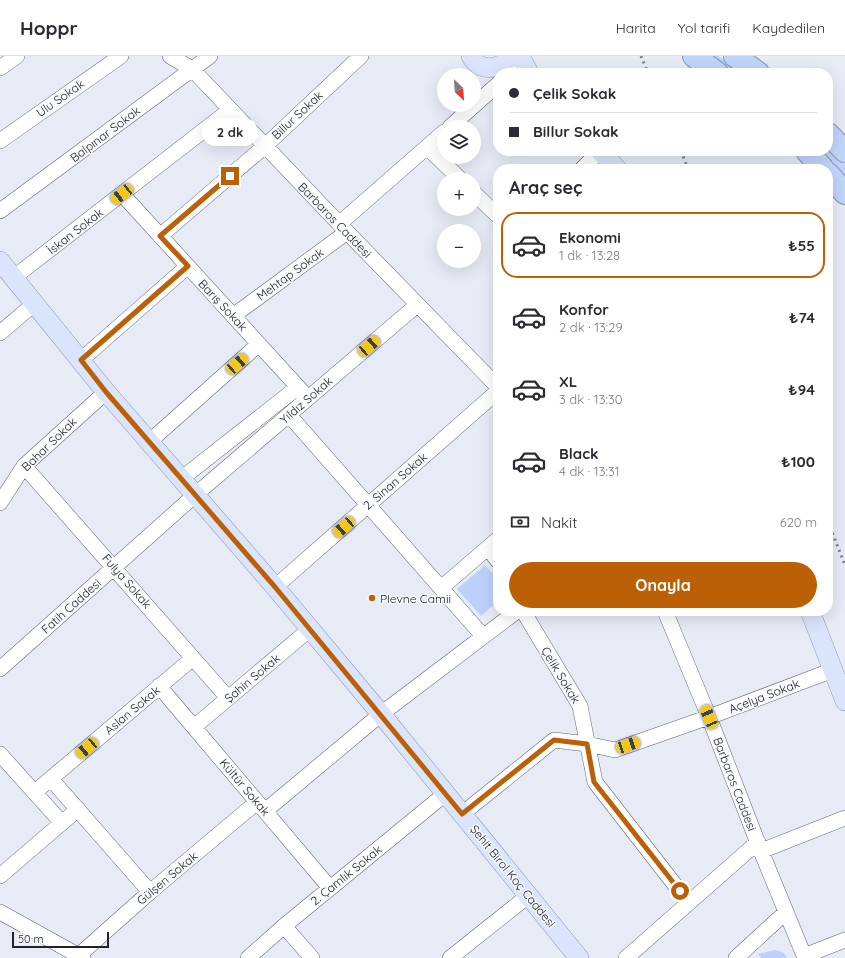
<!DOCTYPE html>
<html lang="tr">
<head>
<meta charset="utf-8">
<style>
  :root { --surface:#fff; --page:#f7f7f7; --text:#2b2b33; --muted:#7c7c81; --line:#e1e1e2; --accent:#bc6008 }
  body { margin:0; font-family:Quicksand,sans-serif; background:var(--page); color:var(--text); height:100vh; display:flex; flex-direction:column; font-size:15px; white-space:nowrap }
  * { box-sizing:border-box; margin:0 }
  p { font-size:13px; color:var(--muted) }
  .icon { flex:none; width:22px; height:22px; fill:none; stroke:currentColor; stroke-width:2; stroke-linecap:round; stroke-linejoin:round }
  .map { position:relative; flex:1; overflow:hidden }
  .drawer { position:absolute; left:493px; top:108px; width:340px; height:452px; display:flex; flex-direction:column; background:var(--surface); border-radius:16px; box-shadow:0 4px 16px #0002 }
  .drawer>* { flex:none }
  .banner { position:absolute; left:493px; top:12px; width:340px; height:88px; border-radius:16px; box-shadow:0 4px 16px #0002; display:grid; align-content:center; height:88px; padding:0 16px; background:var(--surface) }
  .needle { width:26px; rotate:155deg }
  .buttons { position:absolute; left:437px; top:12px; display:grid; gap:8px }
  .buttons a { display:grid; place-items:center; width:44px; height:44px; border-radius:50%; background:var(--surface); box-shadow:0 4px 16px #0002; font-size:20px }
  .scale { position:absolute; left:12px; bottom:10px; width:97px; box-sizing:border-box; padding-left:4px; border:2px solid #212327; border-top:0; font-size:11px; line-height:14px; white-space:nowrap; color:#212327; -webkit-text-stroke:3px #f6f9fd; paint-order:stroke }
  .end { position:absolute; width:18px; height:18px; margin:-9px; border:5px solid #bc6008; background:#fff; box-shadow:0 0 0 2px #fff }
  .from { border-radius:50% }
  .bubble { position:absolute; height:28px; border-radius:14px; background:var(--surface); box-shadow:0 4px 16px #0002; font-size:13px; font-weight:700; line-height:28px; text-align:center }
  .car { position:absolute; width:12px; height:24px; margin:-12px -6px; border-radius:5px; box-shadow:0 0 3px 1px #0007; background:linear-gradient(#f5c518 24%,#345 0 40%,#f5c518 0 76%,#345 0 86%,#f5c518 0) }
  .banner b { display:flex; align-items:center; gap:14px; height:38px; font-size:15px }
  .banner b+b { border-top:1px solid var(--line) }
  .banner i { width:10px; height:10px; background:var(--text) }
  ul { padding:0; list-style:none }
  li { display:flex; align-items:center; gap:12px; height:66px; margin:0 8px 6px; padding:0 8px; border:2px solid transparent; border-radius:16px }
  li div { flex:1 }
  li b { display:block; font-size:15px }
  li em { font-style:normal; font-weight:700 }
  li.selected { border-color:var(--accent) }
  li>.icon { width:36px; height:36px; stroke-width:1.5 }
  h2 { padding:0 16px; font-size:18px; line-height:48px }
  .pay { display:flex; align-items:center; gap:10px; height:44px; padding:0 16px; font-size:15px }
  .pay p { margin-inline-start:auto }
  .primary-button { display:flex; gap:8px; margin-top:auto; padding:8px 16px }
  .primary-button a { flex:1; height:46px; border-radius:24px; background:var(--accent); color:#fff; font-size:16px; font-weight:700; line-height:46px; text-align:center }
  header { display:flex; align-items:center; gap:24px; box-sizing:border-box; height:56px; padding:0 20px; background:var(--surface); border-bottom:1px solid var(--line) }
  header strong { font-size:19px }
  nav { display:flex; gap:22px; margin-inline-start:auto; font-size:14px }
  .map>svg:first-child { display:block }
  .green { fill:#bbd1fc }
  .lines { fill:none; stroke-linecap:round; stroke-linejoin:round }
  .minor-casing { stroke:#61656e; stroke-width:16 }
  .major-casing { stroke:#8996b0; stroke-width:20 }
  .highway-casing { stroke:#8996b0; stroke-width:24 }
  .minor { stroke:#fff; stroke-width:15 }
  .major { stroke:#dae5fc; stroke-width:19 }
  .highway { stroke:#c1d4fa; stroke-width:22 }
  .rail { stroke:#81848b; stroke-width:3; stroke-dasharray:2 4; stroke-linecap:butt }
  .route { stroke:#bc6008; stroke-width:5 }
  .poi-dot { fill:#bc6008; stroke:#f6f9fd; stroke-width:1.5 }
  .labels { text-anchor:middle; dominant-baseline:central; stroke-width:3; stroke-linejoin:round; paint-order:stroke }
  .street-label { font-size:12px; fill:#212327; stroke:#f6f9fd }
  .poi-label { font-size:12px; fill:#212327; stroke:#f6f9fd; text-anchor:start }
</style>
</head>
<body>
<header>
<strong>Hoppr</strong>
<nav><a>Harita</a><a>Yol tarifi</a><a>Kaydedilen</a></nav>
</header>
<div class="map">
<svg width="845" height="902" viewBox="0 0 845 902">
  <rect width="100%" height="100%" fill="#e6ebf6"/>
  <path class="green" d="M707,0H718L744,17H732Z
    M828,90L845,109V120L823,95H828Z
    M485,509L498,524V545L481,560L457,533Z
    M775,894C781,895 785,897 787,902H761L758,898Z"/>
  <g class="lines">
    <g class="minor-casing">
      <path id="minor" d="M170,0L192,13L347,176L498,331
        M0,12L17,0
        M511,17L512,16
        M450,71L498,28
        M0,85L121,0
        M427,91L460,123
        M582,113L600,95
        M474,137L498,160
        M122,138L308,342
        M0,155L210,0
        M339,168L444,76
        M160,180L265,90L361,0
        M13,222L230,54
        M233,260L347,176
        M0,277L34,248
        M81,304L188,210
        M289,359L483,580
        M149,386L259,288
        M24,410L228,642
        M181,423L298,331
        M0,447L24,410L106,336
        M488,492L498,505
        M275,531L498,335
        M441,532L498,483
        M523,555L580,650L595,726L689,847
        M665,555L709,661L761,795L805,902
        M0,613L195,439L417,249
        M159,630L330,832
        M194,671L310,573
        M0,698L62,767
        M51,723L150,836
        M35,736L193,602
        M265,755L381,658L517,555
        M462,758L554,684L587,688L615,694L709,661L833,614
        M761,795L845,762
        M0,820L78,753
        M0,856L83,902
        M284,870L312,902
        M78,900L150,836L257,746
        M804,900L845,884
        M248,902L284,870L445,738
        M450,902L528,840
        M626,902L758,786
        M736,902L786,856"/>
    </g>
    <g class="major-casing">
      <path id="major" d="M471,0C479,17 501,14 511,0
        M520,0L529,17
        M600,95L617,113
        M0,205L106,336L275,531L381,658L579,902
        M810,555L845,645"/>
    </g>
    <g class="highway-casing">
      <path id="highway" d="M694,0L717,17
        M735,0L758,17
        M828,78L845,95
        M807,95L823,113
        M828,118L845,137"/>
    </g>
    <use href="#minor" class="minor"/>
    <use href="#major" class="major"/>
    <use href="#highway" class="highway"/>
    <path class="rail" d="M641,0L648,17
      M681,95L688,113
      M828,466L845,509"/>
  </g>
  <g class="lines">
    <path class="route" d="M230,120L160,180L188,210L81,304L106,336L275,531L462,758L554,684L587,688L594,726L680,835"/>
  </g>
  <circle class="poi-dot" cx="372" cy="542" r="4"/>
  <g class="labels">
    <g class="street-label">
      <text transform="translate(60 42) rotate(-35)">Ulu Sokak</text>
      <text transform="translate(297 59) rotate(-43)">Billur Sokak</text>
      <text transform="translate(105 78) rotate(-37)">Balpınar Sokak</text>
      <text transform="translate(335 164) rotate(46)">Barbaros Caddesi</text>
      <text transform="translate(75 175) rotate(-38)">İskan Sokak</text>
      <text transform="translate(290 218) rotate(-36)">Mehtap Sokak</text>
      <text transform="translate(223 249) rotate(47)">Barış Sokak</text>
      <text transform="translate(306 344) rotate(-41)">Yıldız Sokak</text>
      <text transform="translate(49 388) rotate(-44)">Bahar Sokak</text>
      <text transform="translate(395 425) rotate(-41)">2. Sinan Sokak</text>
      <text transform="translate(127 525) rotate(49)">Fulya Sokak</text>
      <text transform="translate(71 550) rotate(-42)">Fatih Caddesi</text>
      <text transform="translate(561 619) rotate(59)">Çelik Sokak</text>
      <text transform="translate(252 622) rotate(-40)">Şahin Sokak</text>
      <text transform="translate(764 640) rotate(-21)">Açelya Sokak</text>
      <text transform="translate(132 654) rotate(-40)">Aslan Sokak</text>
      <text transform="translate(735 728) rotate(69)">Barbaros Caddesi</text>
      <text transform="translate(245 731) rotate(50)">Kültür Sokak</text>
      <text transform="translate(346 819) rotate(-39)">2. Çamlık Sokak</text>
      <text transform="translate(513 820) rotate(51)">Şehit Birol Koç Caddesi</text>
      <text transform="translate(167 822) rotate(-40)">Gülşen Sokak</text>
    </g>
    <g class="poi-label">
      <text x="380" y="542">Plevne Camii</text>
    </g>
  </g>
</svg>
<div class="buttons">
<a><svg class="needle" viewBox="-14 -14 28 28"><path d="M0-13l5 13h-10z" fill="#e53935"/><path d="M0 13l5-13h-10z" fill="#7c7c81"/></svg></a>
<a><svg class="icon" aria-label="layers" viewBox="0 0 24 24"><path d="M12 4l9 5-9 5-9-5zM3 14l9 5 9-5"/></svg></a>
<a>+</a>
<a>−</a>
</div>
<div class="scale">50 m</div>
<i class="end from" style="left:680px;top:835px"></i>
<i class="end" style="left:230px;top:120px"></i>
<div class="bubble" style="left:202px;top:62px;width:56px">2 dk</div>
<i class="car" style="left:122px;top:138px;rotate:232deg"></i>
<i class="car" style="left:369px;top:290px;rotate:49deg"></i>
<i class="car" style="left:237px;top:308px;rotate:49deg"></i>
<i class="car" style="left:344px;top:471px;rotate:229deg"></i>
<i class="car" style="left:709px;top:661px;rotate:337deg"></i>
<i class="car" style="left:628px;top:689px;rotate:71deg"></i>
<i class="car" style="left:87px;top:692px;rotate:230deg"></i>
<div class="banner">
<b><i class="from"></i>Çelik Sokak</b>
<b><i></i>Billur Sokak</b>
</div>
<section class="drawer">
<h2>Araç seç</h2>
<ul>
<li class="selected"><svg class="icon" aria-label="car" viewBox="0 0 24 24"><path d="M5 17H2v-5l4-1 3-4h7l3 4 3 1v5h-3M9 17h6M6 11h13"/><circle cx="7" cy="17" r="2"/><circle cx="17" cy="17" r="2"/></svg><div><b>Ekonomi</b><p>1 dk · 13:28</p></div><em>₺55</em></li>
<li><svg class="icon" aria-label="car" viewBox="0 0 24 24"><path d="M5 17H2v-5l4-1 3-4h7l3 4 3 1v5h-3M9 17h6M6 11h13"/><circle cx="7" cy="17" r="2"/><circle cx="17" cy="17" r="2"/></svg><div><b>Konfor</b><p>2 dk · 13:29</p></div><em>₺74</em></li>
<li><svg class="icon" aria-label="car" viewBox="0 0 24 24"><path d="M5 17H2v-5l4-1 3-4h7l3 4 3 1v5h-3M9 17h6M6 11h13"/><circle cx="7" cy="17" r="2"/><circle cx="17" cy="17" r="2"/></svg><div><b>XL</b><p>3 dk · 13:30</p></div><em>₺94</em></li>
<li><svg class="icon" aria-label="car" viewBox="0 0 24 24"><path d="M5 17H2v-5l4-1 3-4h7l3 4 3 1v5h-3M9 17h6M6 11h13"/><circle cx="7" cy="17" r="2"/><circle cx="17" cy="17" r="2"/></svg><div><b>Black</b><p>4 dk · 13:31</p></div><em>₺100</em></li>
</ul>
<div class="pay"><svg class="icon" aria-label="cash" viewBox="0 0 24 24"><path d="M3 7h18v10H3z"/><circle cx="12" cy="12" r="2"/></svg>Nakit<p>620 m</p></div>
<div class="primary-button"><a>Onayla</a></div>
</section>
</div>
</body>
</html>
